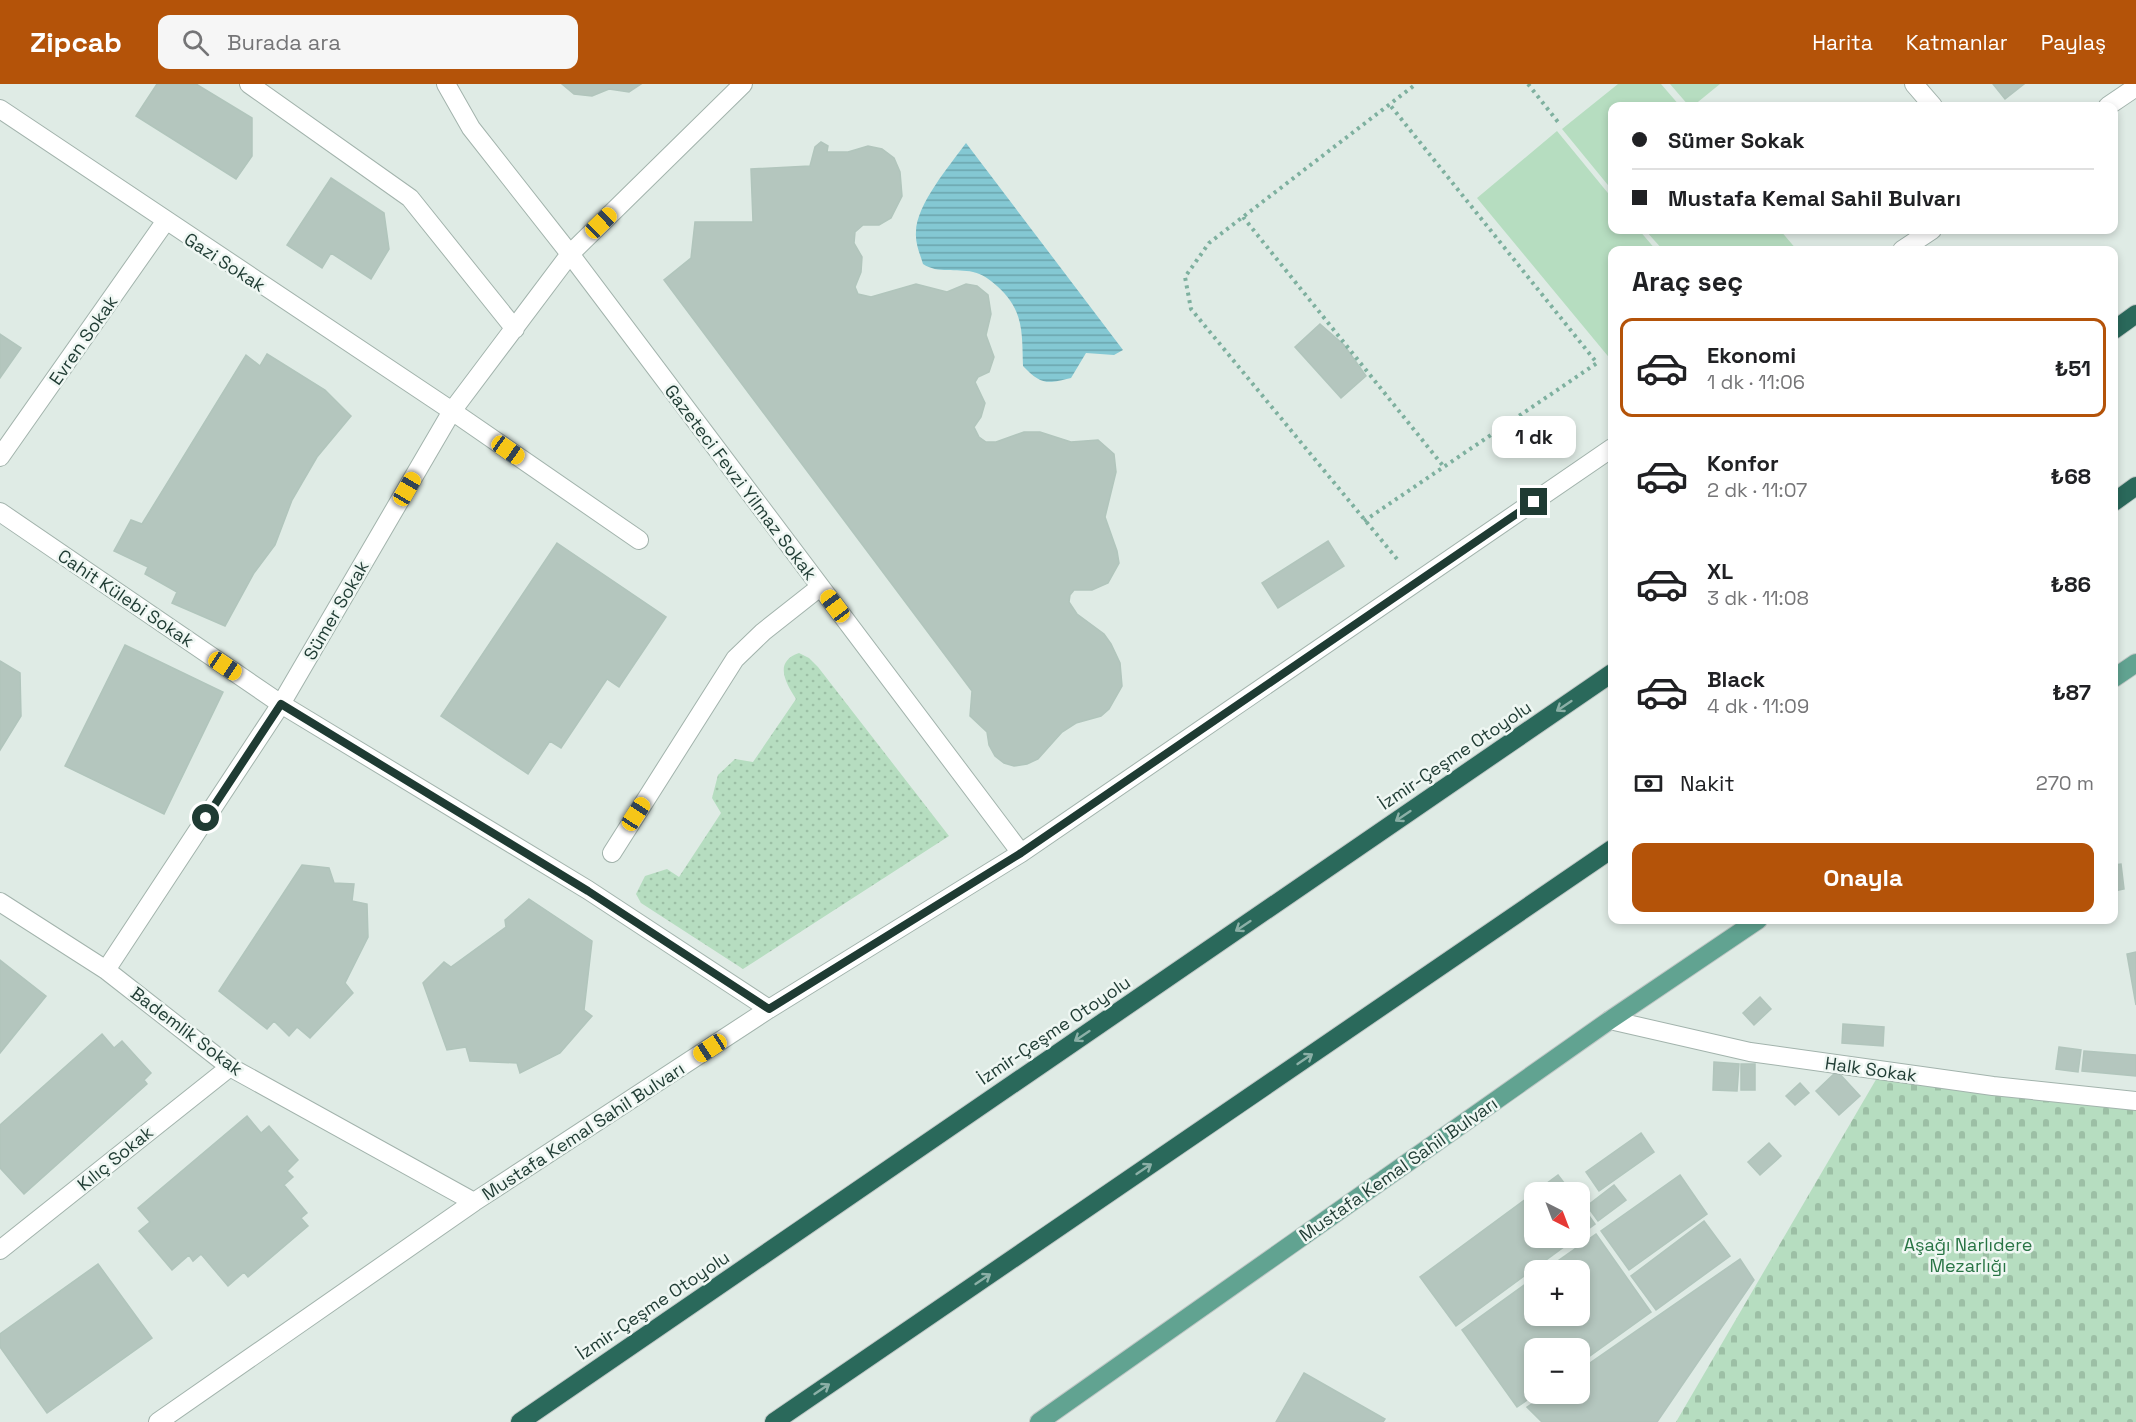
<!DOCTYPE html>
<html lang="tr">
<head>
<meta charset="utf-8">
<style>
  :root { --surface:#fff; --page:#f6f6f6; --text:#202124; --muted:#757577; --line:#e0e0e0; --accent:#b45309 }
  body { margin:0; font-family:"Space Grotesk",sans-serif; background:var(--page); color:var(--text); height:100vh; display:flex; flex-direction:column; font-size:22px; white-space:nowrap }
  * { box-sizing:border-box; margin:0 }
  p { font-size:20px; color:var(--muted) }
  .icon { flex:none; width:33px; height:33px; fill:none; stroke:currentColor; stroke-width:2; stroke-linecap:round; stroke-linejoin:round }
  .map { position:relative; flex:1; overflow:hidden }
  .drawer { position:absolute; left:1608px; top:162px; width:510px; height:678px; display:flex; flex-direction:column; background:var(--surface); border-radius:12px; box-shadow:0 3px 9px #0003 }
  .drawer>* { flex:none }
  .top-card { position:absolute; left:1608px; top:18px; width:510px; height:132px; border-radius:12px; box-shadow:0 3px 9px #0003; display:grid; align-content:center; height:132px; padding:0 24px; background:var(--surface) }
  .needle { width:39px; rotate:138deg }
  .tools { position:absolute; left:1524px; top:1098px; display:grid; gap:12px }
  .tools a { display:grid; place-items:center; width:66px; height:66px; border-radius:12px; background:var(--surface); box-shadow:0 3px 9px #0003; font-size:30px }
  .end { position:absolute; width:27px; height:27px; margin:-14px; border:8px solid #1f3b33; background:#fff; box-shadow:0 0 0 3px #fff }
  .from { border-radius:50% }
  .bubble { position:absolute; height:42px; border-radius:12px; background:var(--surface); box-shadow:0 3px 9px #0003; font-size:20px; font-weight:700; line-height:42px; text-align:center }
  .car { position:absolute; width:18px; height:36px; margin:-18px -9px; border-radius:8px; box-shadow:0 0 4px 2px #0007; background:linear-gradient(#f5c518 24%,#345 0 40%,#f5c518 0 76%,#345 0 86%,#f5c518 0) }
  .top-card b { display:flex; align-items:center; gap:21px; height:57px; font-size:22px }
  .top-card b+b { border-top:2px solid var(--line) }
  .top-card i { width:15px; height:15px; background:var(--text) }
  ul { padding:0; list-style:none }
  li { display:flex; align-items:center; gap:18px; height:99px; margin:0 12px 9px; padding:0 12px; border:3px solid transparent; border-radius:12px }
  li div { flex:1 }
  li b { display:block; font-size:22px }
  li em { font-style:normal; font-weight:700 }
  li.current { border-color:var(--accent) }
  li>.icon { width:54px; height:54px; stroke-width:1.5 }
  h2 { padding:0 24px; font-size:27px; line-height:72px }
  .pay { display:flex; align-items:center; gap:15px; height:66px; padding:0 24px; font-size:22px }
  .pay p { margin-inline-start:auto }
  .action { display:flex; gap:12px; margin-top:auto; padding:12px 24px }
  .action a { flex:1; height:69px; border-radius:12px; background:var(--accent); color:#fff; font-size:24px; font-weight:700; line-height:69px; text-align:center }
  header { display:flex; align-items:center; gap:36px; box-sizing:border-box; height:84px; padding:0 30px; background:var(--accent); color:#fff }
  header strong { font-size:28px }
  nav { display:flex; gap:33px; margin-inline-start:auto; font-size:21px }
  .search { width:420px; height:54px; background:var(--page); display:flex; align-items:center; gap:15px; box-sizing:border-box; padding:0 21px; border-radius:12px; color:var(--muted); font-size:22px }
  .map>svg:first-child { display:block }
  .cemetery { fill:url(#cemetery-stones) }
  .park { fill:url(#park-dots) }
  .pitch { fill:#b6ddc0 }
  .water { fill:url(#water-rules) }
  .building { fill:#b4c6be; stroke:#b1c5bc; stroke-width:1.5 }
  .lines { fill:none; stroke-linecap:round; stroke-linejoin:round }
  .minor-casing { stroke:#a2b3ac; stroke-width:20 }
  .major-casing { stroke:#c0c8c6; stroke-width:20 }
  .highway-casing { stroke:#c0c8c6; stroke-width:20 }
  .path { stroke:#7eb09f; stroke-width:4; stroke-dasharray:3 4.5; stroke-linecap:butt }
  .minor { stroke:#fff; stroke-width:18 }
  .major { stroke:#61a391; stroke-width:18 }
  .highway { stroke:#2a695b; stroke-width:18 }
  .oneway { stroke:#8cb0a7 }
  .route { stroke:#1f3b33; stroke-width:8 }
  .labels { text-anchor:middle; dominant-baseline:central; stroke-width:5; stroke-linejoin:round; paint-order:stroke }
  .street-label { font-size:18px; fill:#1f3b33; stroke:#eff7f3 }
  .park-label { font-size:18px; fill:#287444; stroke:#eff7f3 }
</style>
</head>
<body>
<header>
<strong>Zipcab</strong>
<div class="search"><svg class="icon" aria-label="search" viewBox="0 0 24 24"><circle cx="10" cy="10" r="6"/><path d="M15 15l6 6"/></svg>Burada ara</div>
<nav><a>Harita</a><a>Katmanlar</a><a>Paylaş</a></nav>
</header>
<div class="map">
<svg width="2136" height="1338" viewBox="0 0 2136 1338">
  <defs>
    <pattern id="cemetery-stones" width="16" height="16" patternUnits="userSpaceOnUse" patternTransform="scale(1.5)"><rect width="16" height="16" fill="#b6ddc0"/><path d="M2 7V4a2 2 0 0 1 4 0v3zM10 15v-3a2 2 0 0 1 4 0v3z" fill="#9cbfa5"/></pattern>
    <pattern id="park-dots" width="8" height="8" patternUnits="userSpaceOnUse" patternTransform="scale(1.5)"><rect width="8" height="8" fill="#b6ddc0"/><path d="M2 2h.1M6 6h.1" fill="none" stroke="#9cbfa5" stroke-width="1.8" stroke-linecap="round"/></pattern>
    <pattern id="water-rules" width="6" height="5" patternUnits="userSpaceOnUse" patternTransform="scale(1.5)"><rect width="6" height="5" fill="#84c8d3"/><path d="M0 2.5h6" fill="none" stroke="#6ba4ac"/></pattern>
  </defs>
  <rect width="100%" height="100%" fill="#dfebe5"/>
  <path class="cemetery" d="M1881,987L2136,1016V1338H1676Z"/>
  <path class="park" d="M799,569L809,574L818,583L949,752L743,885L641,819L636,810L645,792L667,785L679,793L721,729L712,714L718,691L735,675L753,678L796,615C786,599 773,578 799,569Z"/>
  <path class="pitch" d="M1618,0H1661L1680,22H1612V106L1562,45Z
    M1670,0H1720L1693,22H1689Z
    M1557,47L1612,114V146H1639L1656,166H1612V277L1477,114Z
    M1645,146H1780L1797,166H1663Z"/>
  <path class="water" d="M966,59L1123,266L1114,271L1086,269L1071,294C1047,300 1041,301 1023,282C1022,248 1024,226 997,202C990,196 983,190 973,188C956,184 938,190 923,180C920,170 915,159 916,148C916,121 950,81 966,59Z"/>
  <path class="building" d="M157,0H196L252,34V72L236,95L136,32Z
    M562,0H641L629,8L609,5L592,12L574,10Z
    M1993,0H2024L2005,15Z
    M821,58L828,62L827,68H848L868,62L882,65L894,74L900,88L902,112L891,134L879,141H863L855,148L854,159L862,173L861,188L855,203L858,210L871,213L916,200L947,208L966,200L977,202L988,211L991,230L986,251L994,273L989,288L978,293L975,298L985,319L981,333L974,343L979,353L986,358H996L1024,348H1040L1071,358L1098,356L1114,370L1116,388L1105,433L1117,467L1119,479L1108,499L1092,506H1074L1070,511L1069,518L1077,530L1104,550L1111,560L1120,579L1122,602L1109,625L1101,632L1076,639L1062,648L1038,675L1027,680L1014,682L1004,679L995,672L989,661L987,648L970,632L972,607L664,196L691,174L695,138H753L751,85L810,82L815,63Z
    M331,94L384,129L389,165L371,195L331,169L322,184L287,161Z
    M1320,240L1344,261L1366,292L1341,314L1295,263Z
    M0,250L21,264L0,294Z
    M267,270L325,306L351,332L317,373L292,416L275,461L254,489L225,542L172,519L177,508L145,490L148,483L114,467L131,436L142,440L246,271L260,282Z
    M1328,457L1344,482L1278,524L1262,499Z
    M557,459L666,533L619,603L607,595L561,664L550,657L528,690L441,632Z
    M125,561L223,608L164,730L65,682Z
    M0,577L20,589L21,632L0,666Z
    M2121,780L2124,805L2114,807V781Z
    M302,781L329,784L334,799L354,800L352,817L367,820L368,853L345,899L353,909L310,954L297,943L289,952L274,937L267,945L219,907Z
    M529,815L592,857L584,926L592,932L560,969L520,989L517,979L470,977L466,963L447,966L423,899L444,878L451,883L506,843L505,836Z
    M2136,868V921L2127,870Z
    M0,876L46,912L0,969Z
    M1760,913L1771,925L1754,941L1743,929Z
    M1843,940L1884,943L1883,962L1842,959Z
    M102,950L114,964L122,957L151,989L144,996L147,1000L24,1110L0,1084V1041Z
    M2059,963L2081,966L2078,988L2056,985Z
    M2084,967L2136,971V992L2082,987Z
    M1714,978L1739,980L1737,1007L1713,1006Z
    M1741,980H1755V1006H1741Z
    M1837,987L1860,1012L1839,1031L1816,1007Z
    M1800,999L1809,1009L1795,1021L1786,1012Z
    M247,1032L261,1049L269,1042L298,1076L287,1087L293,1093L284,1101L307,1129L301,1134L308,1142L248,1193L244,1188L228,1202L201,1170L193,1177L189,1171L172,1186L139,1147L150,1138L138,1124Z
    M1641,1049L1654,1068L1599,1107L1586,1088Z
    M1769,1059L1781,1072L1760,1091L1748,1078Z
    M1558,1091L1571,1108H1535Z
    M1680,1091L1707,1130L1629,1186L1601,1147Z
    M1614,1101L1626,1116L1598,1137L1587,1122Z
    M1534,1109V1154H1576L1456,1242L1420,1193Z
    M1580,1119L1595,1140L1580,1151Z
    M1704,1137L1730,1172L1656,1226L1631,1192Z
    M1596,1150L1651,1228L1580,1279V1264H1534L1536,1310L1517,1323L1462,1246L1534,1194V1232H1580V1186H1545Z
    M1740,1175L1754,1196L1657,1338H1542L1527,1323L1547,1310H1580V1286Z
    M98,1180L152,1254L47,1329L0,1263V1250Z
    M1304,1289L1385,1335L1383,1338H1276Z"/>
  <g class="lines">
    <g class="minor-casing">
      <path id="minor" d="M249,0L410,114L515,245
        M446,0L471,44L570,170L1021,769
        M1914,0L1933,22
        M2108,22L2136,3
        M0,25L452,327L639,456
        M1902,166L1932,146
        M0,373L165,138
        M0,428L281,620L588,806L769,925
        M612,769L735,575L763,548L820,503
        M0,818L106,886L230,983L474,1118
        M106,886L281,620L452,327L570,170L743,0
        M1610,936L1750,968L1993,1002L2136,1017
        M0,1166L230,983
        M158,1338L474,1118L769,925L1021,769L1612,364"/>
    </g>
    <g class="major-casing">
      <path id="major" d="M2114,594L2136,579
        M1039,1338L1610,936L1758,836"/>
    </g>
    <g class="highway-casing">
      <path id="highway" d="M2114,246L2136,230
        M2114,418L2136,402
        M520,1338L1612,589
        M774,1338L1612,765"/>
    </g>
    <path class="path" d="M1528,0L1558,38
      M1243,133L1444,383
      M1364,437L1597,279L1390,21
      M1397,475L1191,225L1185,193L1209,159L1416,0"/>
    <use href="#minor" class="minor"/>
    <use href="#major" class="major"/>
    <use href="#highway" class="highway"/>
  </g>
  <defs><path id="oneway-shaft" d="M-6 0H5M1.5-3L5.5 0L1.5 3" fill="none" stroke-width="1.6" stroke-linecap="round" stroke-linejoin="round" transform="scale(1.5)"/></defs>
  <g class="oneway">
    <use href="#oneway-shaft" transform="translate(1564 622) rotate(146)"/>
    <use href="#oneway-shaft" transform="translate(1403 732) rotate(146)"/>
    <use href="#oneway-shaft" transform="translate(1243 842) rotate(146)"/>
    <use href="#oneway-shaft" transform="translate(1082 952) rotate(146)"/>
    <use href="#oneway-shaft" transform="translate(1305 975) rotate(-34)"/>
    <use href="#oneway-shaft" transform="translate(1144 1085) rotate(-34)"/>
    <use href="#oneway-shaft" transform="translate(983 1195) rotate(-34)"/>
    <use href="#oneway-shaft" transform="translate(822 1305) rotate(-34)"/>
  </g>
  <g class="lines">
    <path class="route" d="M206,734L281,620L588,807L769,925L1021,769L1534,418"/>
  </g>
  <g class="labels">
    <g class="street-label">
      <text transform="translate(225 178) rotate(33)">Gazi Sokak</text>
      <text transform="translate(83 256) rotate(-55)">Evren Sokak</text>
      <text transform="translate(741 398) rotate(53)">Gazeteci Fevzi Yilmaz Sokak</text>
      <text transform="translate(126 514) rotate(34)">Cahit Külebi Sokak</text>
      <text transform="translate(336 526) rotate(-60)">Sümer Sokak</text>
      <text transform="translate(1455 671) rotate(-34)">İzmir-Çeşme Otoyolu</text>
      <text transform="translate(1054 946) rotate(-34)">İzmir-Çeşme Otoyolu</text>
      <text transform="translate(187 947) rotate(37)">Bademlik Sokak</text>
      <text transform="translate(1871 985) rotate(8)">Halk Sokak</text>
      <text transform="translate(583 1047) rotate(-33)">Mustafa Kemal Sahil Bulvarı</text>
      <text transform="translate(115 1074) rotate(-39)">Kılıç Sokak</text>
      <text transform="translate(1398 1085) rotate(-35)">Mustafa Kemal Sahil Bulvarı</text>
      <text transform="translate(653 1221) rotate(-34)">İzmir-Çeşme Otoyolu</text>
    </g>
    <g class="park-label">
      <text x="1968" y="1160">Aşağı Narlıdere<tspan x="1968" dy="21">Mezarlığı</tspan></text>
    </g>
  </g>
</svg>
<div class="tools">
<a><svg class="needle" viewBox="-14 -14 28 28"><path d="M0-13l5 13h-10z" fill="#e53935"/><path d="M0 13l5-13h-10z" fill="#757577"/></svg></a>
<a>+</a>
<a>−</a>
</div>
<i class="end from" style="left:206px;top:734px"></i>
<i class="end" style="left:1534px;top:418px"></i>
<div class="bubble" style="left:1492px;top:332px;width:84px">1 dk</div>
<i class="car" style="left:601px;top:139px;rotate:46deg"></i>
<i class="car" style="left:508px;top:366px;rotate:125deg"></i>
<i class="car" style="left:407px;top:405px;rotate:30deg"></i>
<i class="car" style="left:835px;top:522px;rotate:323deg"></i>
<i class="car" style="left:225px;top:582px;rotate:124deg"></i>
<i class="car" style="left:636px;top:730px;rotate:33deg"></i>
<i class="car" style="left:710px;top:964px;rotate:237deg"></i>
<div class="top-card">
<b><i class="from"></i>Sümer Sokak</b>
<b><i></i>Mustafa Kemal Sahil Bulvarı</b>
</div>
<section class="drawer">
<h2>Araç seç</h2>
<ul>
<li class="current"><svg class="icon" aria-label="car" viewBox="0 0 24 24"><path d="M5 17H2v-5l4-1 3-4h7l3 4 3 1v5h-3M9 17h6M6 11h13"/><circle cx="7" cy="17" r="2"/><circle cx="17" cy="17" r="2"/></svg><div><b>Ekonomi</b><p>1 dk · 11:06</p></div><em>₺51</em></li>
<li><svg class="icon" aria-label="car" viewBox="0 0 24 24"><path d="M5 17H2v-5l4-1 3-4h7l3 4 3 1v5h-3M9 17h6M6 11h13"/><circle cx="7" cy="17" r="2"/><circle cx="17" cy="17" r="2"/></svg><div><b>Konfor</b><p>2 dk · 11:07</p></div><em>₺68</em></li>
<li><svg class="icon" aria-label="car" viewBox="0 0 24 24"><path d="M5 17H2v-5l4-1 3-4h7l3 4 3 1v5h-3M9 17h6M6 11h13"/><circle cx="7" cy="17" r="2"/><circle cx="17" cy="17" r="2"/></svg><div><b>XL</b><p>3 dk · 11:08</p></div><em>₺86</em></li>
<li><svg class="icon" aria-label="car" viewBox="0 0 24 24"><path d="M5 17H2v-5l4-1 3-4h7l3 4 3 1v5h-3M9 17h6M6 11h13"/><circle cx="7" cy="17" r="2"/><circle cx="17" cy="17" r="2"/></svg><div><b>Black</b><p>4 dk · 11:09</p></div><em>₺87</em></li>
</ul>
<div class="pay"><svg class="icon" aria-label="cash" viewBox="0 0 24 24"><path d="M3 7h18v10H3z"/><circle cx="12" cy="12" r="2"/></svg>Nakit<p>270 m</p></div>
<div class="action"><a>Onayla</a></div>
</section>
</div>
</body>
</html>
